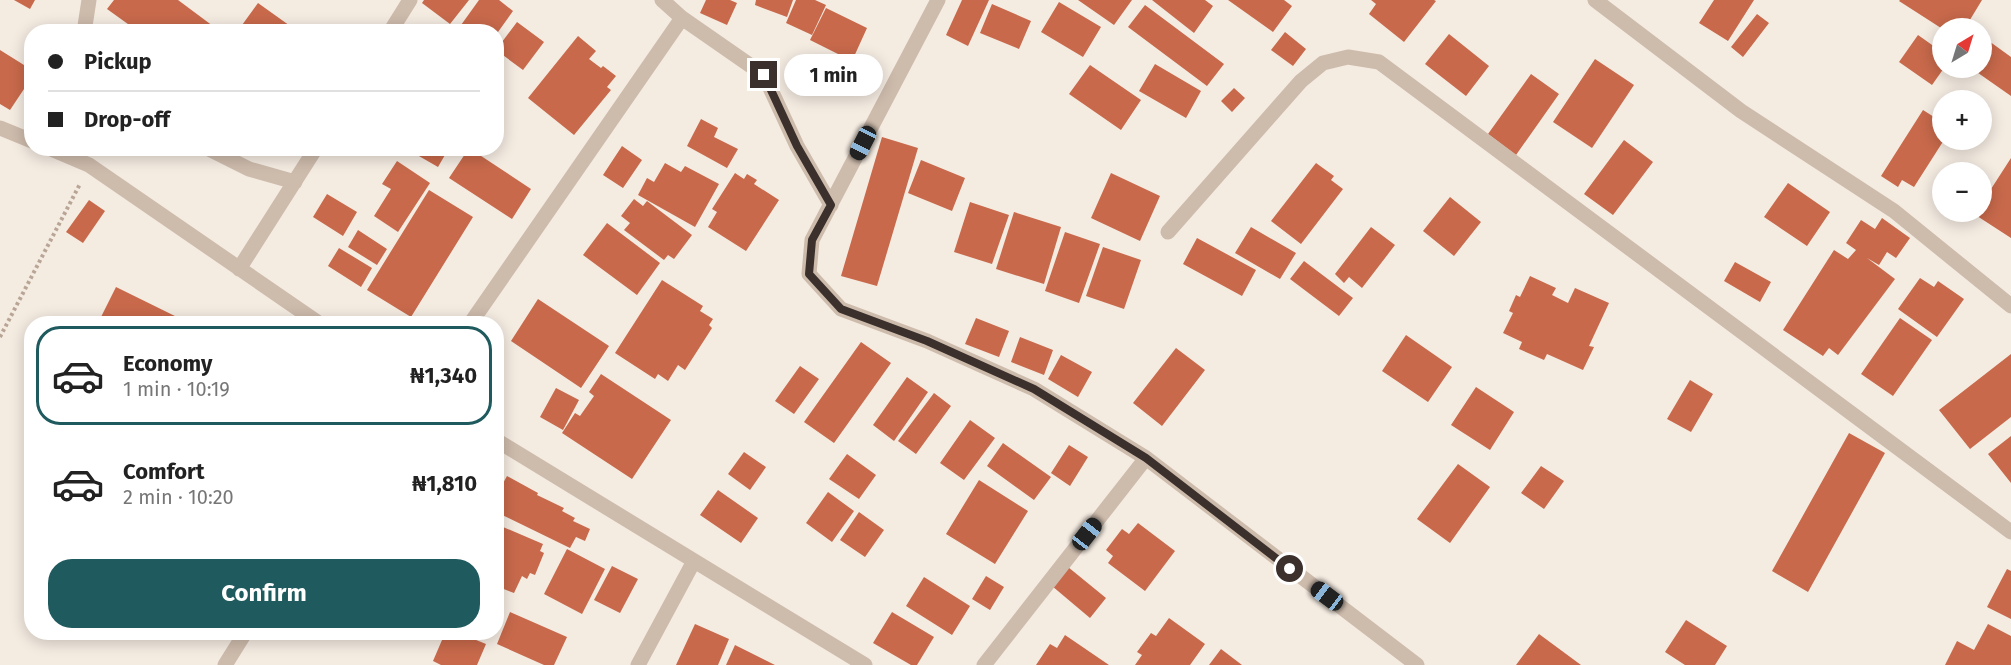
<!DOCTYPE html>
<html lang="en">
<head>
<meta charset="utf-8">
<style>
  :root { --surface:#fff; --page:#f6f6f6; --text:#222; --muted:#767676; --line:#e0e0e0; --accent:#1f5a5e }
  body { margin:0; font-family:"Fira Sans",sans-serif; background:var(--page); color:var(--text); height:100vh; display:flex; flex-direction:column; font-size:22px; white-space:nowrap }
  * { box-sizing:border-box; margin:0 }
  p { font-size:20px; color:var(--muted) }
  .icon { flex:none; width:33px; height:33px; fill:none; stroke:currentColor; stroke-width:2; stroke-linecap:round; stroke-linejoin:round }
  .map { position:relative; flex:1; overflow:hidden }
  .sheet { position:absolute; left:24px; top:316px; width:480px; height:324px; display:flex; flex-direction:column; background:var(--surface); border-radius:24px; box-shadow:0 3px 15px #0003 }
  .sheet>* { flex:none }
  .banner { position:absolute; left:24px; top:24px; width:480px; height:132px; border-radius:24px; box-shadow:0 3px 15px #0003; display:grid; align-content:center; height:132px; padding:0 24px; background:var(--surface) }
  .needle { width:39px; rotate:38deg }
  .tools { position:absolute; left:1932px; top:18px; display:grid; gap:12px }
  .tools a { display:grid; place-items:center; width:60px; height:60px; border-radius:50%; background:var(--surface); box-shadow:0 3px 15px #0003; font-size:30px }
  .end { position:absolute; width:27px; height:27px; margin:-14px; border:8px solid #3b302b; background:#fff; box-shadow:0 0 0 3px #fff }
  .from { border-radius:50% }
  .bubble { position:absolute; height:42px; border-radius:21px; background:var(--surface); box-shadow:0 3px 15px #0003; font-size:20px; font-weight:700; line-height:42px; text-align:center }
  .car { position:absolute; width:18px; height:36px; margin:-18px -9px; border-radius:8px; box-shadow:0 0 4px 2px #0007; background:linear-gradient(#222 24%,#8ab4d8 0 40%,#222 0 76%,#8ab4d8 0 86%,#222 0) }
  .banner b { display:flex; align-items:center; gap:21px; height:57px; font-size:22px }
  .banner b+b { border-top:2px solid var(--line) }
  .banner i { width:15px; height:15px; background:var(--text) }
  ul { padding:10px 0 0; list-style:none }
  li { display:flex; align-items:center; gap:18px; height:99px; margin:0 12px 9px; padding:0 12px; border:3px solid transparent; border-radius:24px }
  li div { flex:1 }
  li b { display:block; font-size:22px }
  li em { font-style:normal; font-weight:700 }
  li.active { border-color:var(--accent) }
  li>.icon { width:54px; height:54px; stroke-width:1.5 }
  .cta { display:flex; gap:12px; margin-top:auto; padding:12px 24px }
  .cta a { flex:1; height:69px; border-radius:24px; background:var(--accent); color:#fff; font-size:24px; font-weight:700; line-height:69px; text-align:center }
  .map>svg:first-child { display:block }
  .building { fill:#c8694b }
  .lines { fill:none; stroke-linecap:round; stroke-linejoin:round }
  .path { stroke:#b9a596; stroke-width:4; stroke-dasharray:3 3; stroke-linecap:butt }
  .minor { stroke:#cdbbac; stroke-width:15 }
  .route { stroke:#3b302b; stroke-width:8 }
</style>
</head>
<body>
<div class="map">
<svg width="2011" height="665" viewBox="0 0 2011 665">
  <rect width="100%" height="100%" fill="#f4ebe1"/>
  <path class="building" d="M14,0H35L30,9Z
    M114,0H178L221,32H139L107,9Z
    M424,0H469L450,24L422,3Z
    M479,0H499L513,11L498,32H456Z
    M706,0H730L737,3L727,25L700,13Z
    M756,0H793L787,17L755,5Z
    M796,0H815L826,5L812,35L786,23Z
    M962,0H989L968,46L946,35Z
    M1078,0H1132L1114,25Z
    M1152,0H1205L1213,6L1194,33Z
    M1228,0H1284L1292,6L1273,32Z
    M1371,0H1434L1436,1L1404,42L1369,14L1376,4Z
    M1714,0H1754L1728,41L1699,23Z
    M1900,0H1982L1965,28H1941L1899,1Z
    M1059,2L1101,27L1083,57L1041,32Z
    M258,3L293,28L290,32H237Z
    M992,4L1031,21L1019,49L980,33Z
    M1145,5L1224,64L1207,86L1128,27Z
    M826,8L867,28L852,61L810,40Z
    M1757,14L1769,23L1743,57L1731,47Z
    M517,22L544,42L523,70L496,50Z
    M1285,32L1306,49L1293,66L1271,50Z
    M1449,34L1489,66L1466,96L1425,64Z
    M1918,35L1942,52L1944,68L1932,85L1899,62Z
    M578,36L596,51L589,59L601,68L603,66L616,76L607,87L611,90L574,135L528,98Z
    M1982,36L2011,57V96L1971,68H1982Z
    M0,50L32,70V77L10,110L0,104Z
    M1595,59L1634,85L1592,148L1553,122Z
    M1155,64L1201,91L1186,118L1139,91Z
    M1090,65L1141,100L1121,130L1069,94Z
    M1531,74L1559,94L1516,155L1488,134Z
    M1234,88L1245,98L1232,112L1221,101Z
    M1923,110L1942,122V140H1944L1914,187L1902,180L1898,187L1881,176Z
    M701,119L718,128L714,137L738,149L727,168L687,146Z
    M882,137L918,148L877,286L841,276Z
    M1624,140L1653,162L1613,215L1584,194Z
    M622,146L642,160L623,188L603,175Z
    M405,148H449L438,167Z
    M469,148L531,189L512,219L449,178Z
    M2011,158V238L1974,214L1976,212H1982V203Z
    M921,160L965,178L952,211L908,193Z
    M397,161L430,183L398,232L374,216L391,189L382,184Z
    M665,163L681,172L685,166L719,184L695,227L638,195L647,178L654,182Z
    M1316,163L1334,176L1331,180L1343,189L1301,244L1271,221Z
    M735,173L744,179L747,174L757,180L754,184L779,200L746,251L708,227L717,212L712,209Z
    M1111,173L1160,196L1140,241L1091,218Z
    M1788,183L1830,212L1807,246L1764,217Z
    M429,190L473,217L411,317L367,290Z
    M327,194L357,212L343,236L313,217Z
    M1450,197L1481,222L1454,256L1423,231Z
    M634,199L643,206L647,201L692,235L674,259L668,255L664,260L624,230L630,223L621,216Z
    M89,200L105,211L83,243L66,232Z
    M970,202L1009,215L992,264L954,252Z
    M1014,212L1061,227L1044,284L996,269Z
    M1882,218L1910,238L1896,258L1887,252L1879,265L1867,258L1895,279L1838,355L1829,348L1823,356L1783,330L1834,250L1848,259L1856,250L1846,243L1861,220L1875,229Z
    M607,223L660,263L637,295L583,255Z
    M1251,227L1296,253L1280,279L1235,253Z
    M1371,227L1395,245L1362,288L1349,277L1344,283L1335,274Z
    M358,230L387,249L377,265L348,247Z
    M1065,232L1100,244L1079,303L1045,291Z
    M1197,238L1256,270L1242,296L1183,264Z
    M1103,247L1141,260L1124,309L1086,296Z
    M339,248L372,268L361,287L328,266Z
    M1304,261L1353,298L1339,316L1290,279Z
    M1735,262L1771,282L1760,302L1724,281Z
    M1530,276L1556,288L1552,295L1568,303L1575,288L1609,303L1589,346L1594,347L1583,370L1547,354L1544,360L1519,349L1522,342L1503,333L1513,313L1509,311L1516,295L1520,297Z
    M1920,278L1934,287L1938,281L1964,299L1937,337L1898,309Z
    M662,280L703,306L700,311L713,319L709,325L712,328L685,370L678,365L668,381L658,374L655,379L615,353Z
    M116,287L179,318L176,324H106L99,321Z
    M538,299L609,346L581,388L511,341Z
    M976,318L1009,331L999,357L965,344Z
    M1900,318L1932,340L1893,396L1861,374Z
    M1406,335L1452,367L1428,402L1382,371Z
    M1020,337L1053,350L1044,375L1011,362Z
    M861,342L891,363L834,443L804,422Z
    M1176,348L1205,370L1162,426L1133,403Z
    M2011,354V417L1970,449L1939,410Z
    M1061,355L1092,372L1078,397L1048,379Z
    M800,366L819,379L794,414L775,401Z
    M601,374L671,420L632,479L562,433L575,413L580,416L594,396L589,392Z
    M907,377L928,392L894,441L873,425Z
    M1690,380L1713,394L1691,432L1667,419Z
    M1476,387L1514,412L1490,450L1451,425Z
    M556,388L579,400L563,430L540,417Z
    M934,393L951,406L916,454L898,441Z
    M970,420L995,438L964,480L940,463Z
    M1849,433L1885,453L1808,592L1772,571Z
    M2011,436V483L1988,454Z
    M1003,443L1051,477L1034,500L987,466Z
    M1069,445L1088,457L1070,486L1051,473Z
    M744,452L766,467L750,490L728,474Z
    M847,454L876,475L859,499L829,479Z
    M1458,464L1490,487L1450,543L1417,519Z
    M1541,466L1564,481L1544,509L1521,493Z
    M507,476L538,493L537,495L564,508L562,511L575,518L573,521L590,529L585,541L576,537L570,548L496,512V496Z
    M979,480L1028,511L995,564L946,534Z
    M718,490L758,518L741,543L700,515Z
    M828,492L854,511L832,542L806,523Z
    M859,512L884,530L865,557L840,540Z
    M1138,523L1175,551L1145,591L1108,563L1113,556L1106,550L1122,529L1129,534Z
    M496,524L543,544L540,551L544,553L535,575L530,573L527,579L522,576L514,593L496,586Z
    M567,549L605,569L582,614L544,594Z
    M612,566L638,579L620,613L594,600Z
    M1068,567L1106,598L1090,618L1052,586Z
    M2007,569L2011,571V619L1987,607Z
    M986,576L1004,587L990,610L972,599Z
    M924,577L970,606L952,635L906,606Z
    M510,612L567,637L554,665H544L497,644Z
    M892,612L934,637L917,665H911L873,643Z
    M1169,618L1205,644L1190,665H1135L1142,655L1137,652L1151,633L1156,636Z
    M1686,620L1727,646L1715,665H1685L1665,652Z
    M695,624L729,639L718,665H676Z
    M1988,624L2011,636V665H1945L1957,641L1974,650Z
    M445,633H459L486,644L477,665H441L433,661Z
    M1539,634L1581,665H1516Z
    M1065,635L1109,665H1036L1050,644L1057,648Z
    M735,645L775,665H726Z
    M1221,649L1242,665H1209Z"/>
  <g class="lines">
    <path class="path" d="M0,337L80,184"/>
    <path class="minor" d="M662,0L682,18L764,75L797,146L831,205
      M938,0L812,240L809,274L841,309L927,341L1034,389L1146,458L1417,665
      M1595,0L1741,111L1894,211L2011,306
      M87,32L85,26L89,0
      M390,32L410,0
      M0,128L32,141
      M49,148L89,165L320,324
      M207,148L249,169L295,182
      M1168,232L1301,81L1323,63L1348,57L1379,62L2011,532
      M239,269L316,148
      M470,324L682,18
      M496,440L865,665
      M225,665L245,633
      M638,665L694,561
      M984,665L1146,458"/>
  </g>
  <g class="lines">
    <path class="route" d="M764,75L797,146L831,205L812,240L809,274L841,309L927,341L1034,389L1146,458L1290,569"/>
  </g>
</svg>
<div class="tools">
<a><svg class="needle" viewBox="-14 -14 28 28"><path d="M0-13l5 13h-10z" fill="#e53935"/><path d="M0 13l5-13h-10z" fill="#767676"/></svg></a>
<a>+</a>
<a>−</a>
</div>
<i class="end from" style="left:1290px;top:569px"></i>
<i class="end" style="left:764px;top:75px"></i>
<div class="bubble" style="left:784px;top:54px;width:99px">1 min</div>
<i class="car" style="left:863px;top:143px;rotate:207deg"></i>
<i class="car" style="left:1087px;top:534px;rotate:38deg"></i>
<i class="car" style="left:1327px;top:596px;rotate:307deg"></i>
<div class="banner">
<b><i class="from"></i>Pickup</b>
<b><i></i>Drop-off</b>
</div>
<section class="sheet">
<ul>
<li class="active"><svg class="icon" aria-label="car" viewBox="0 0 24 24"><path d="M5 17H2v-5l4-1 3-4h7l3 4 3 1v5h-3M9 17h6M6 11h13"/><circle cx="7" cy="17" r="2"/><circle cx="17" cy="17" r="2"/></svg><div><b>Economy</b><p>1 min · 10:19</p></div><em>₦1,340</em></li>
<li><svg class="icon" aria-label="car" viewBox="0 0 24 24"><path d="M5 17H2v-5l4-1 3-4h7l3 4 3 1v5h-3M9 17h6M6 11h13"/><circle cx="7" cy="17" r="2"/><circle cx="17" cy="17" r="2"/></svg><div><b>Comfort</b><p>2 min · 10:20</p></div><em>₦1,810</em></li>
</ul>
<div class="cta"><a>Confirm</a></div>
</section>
</div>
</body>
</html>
